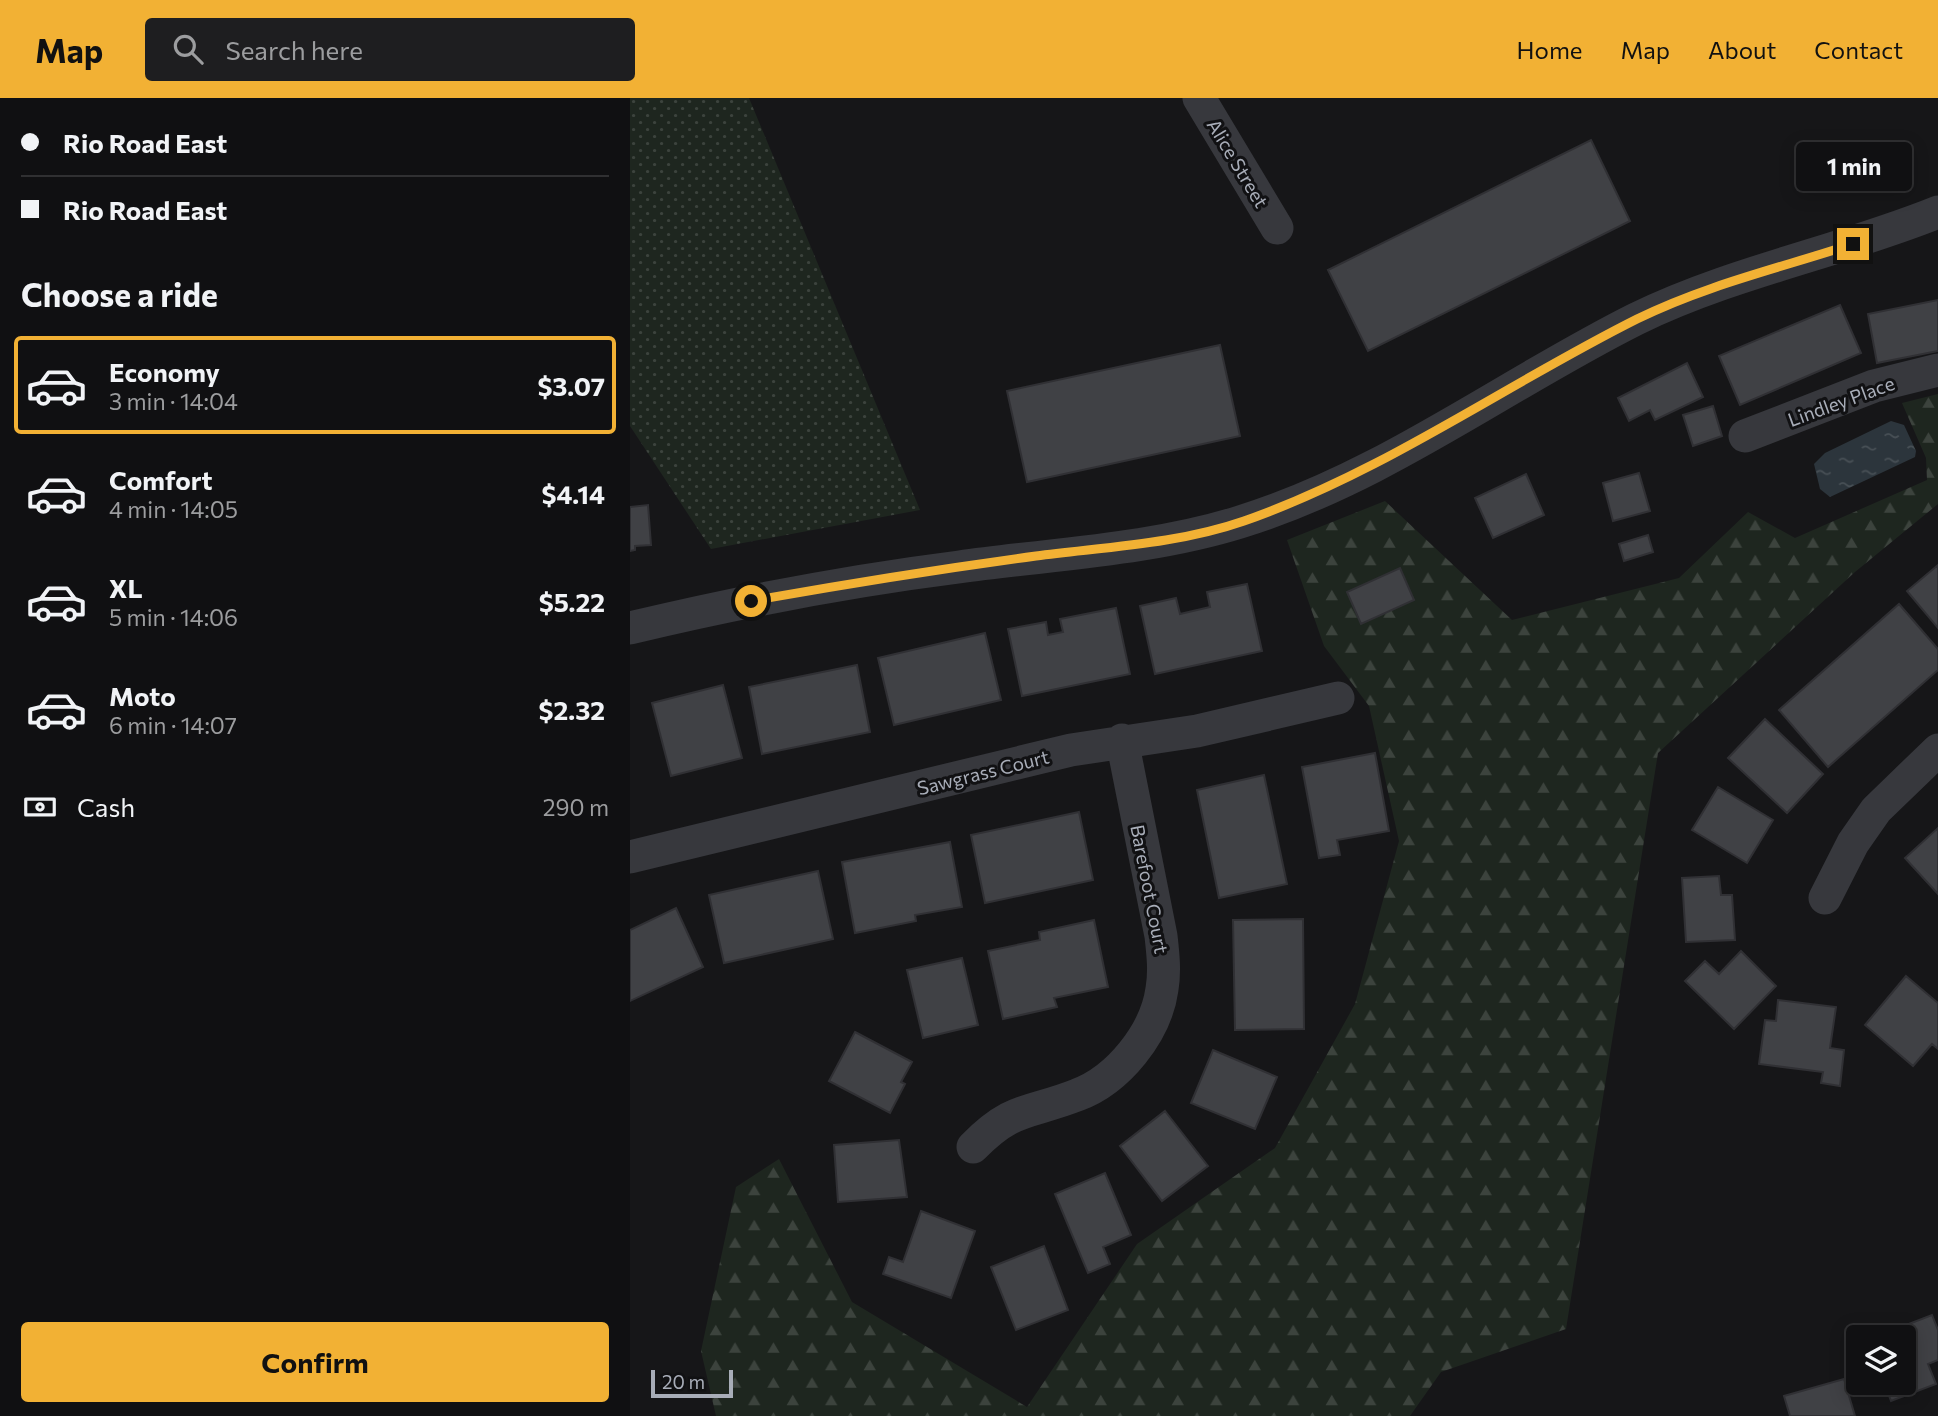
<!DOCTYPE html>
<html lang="en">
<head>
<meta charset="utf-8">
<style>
  :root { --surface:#101012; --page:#1e1e20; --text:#f1f3f6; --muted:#9c9d9f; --line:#303032; --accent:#f2b134 }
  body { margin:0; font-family:Commissioner,sans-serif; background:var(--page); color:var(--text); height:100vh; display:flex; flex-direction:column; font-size:26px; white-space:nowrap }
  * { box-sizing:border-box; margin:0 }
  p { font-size:23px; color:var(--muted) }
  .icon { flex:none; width:38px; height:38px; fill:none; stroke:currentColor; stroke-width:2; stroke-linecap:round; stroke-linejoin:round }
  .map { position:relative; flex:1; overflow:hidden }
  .drawer { display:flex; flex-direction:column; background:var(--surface); width:630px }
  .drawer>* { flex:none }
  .banner { display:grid; align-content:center; height:154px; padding:0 21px; background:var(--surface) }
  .fabs { position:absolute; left:1216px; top:1227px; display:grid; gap:14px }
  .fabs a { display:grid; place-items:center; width:70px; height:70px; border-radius:7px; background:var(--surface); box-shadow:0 4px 18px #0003,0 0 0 2px var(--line); font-size:35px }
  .scale { position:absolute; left:21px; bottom:18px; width:82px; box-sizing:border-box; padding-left:7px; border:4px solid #a8adb8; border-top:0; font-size:19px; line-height:24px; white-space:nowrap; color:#a8adb8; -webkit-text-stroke:5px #111113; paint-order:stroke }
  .end { position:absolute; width:32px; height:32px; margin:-16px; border:9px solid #f2b134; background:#111; box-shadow:0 0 0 4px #111 }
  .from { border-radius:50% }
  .bubble { position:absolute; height:49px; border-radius:7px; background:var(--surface); box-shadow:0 4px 18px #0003,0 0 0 2px var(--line); font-size:23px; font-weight:700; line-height:49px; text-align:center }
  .banner b { display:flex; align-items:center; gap:24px; height:66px; font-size:26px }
  .banner b+b { border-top:2px solid var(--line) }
  .banner i { width:18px; height:18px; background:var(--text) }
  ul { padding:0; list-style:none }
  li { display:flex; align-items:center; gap:21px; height:98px; margin:0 14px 10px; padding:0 7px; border:4px solid transparent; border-radius:7px }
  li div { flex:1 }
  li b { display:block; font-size:26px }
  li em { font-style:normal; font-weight:700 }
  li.current { border-color:var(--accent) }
  li>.icon { width:63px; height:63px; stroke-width:1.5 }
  h2 { padding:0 21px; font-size:32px; line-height:84px }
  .pay { display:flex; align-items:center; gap:18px; height:77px; padding:0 21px; font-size:26px }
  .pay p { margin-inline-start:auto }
  .cta { display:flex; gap:14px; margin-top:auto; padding:14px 21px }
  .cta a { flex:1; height:80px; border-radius:7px; background:var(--accent); color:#111; font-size:28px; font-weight:700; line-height:80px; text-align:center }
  header { display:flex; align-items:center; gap:42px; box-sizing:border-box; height:98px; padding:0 35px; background:var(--accent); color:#111 }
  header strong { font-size:33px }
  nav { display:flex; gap:38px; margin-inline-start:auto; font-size:24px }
  .search { width:490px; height:63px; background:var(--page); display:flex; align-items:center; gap:18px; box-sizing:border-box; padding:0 24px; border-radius:7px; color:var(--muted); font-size:26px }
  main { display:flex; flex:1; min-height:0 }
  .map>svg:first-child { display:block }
  .grass { fill:url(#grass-dots) }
  .forest { fill:url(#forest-firs) }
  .water { fill:url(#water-ripples) }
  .building { fill:#404145; stroke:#303034; stroke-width:2 }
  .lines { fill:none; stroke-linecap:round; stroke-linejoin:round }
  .minor { stroke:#37383d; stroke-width:33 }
  .route { stroke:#f2b134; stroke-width:9 }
  .labels { text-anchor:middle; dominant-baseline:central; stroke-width:6; stroke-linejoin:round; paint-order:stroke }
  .street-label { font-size:19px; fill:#a8adb8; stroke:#111113 }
</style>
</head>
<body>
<header>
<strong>Map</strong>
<div class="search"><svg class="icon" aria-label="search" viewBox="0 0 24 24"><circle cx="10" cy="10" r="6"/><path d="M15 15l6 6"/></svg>Search here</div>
<nav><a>Home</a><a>Map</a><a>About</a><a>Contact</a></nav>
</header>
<main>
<section class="drawer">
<div class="banner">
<b><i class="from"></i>Rio Road East</b>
<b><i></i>Rio Road East</b>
</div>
<h2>Choose a ride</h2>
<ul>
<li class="current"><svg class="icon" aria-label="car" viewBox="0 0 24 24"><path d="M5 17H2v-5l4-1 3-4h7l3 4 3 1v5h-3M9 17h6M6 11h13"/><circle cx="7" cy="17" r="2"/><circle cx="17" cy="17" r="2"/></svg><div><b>Economy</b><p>3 min · 14:04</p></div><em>$3.07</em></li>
<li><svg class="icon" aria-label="car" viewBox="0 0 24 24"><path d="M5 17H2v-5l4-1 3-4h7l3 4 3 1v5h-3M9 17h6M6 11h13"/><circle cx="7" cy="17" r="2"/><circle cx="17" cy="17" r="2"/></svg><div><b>Comfort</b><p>4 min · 14:05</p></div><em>$4.14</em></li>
<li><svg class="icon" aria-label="car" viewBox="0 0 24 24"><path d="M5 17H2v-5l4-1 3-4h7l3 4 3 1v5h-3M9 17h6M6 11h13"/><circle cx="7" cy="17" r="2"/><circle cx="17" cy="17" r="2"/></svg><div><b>XL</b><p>5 min · 14:06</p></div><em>$5.22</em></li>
<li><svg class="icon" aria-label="car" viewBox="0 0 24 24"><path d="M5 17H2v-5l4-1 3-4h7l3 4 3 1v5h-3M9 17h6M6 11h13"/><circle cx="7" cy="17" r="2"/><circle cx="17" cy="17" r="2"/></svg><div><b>Moto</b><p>6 min · 14:07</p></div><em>$2.32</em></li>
</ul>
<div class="pay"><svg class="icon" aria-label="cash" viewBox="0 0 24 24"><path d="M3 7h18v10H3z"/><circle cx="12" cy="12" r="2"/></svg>Cash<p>290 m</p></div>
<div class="cta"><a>Confirm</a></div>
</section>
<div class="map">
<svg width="1308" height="1318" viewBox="0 0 1308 1318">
  <defs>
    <pattern id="grass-dots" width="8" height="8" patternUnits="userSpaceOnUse" patternTransform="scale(1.75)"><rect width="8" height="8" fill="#1e261f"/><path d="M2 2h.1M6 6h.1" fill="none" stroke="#3c433d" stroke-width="1.8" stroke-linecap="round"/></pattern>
    <pattern id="forest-firs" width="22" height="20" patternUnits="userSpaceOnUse" patternTransform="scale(1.75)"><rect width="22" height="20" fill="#1e261f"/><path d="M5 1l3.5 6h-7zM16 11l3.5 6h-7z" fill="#3c433d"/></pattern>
    <pattern id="water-ripples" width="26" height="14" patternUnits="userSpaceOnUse" patternTransform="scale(1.75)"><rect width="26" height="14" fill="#2c353c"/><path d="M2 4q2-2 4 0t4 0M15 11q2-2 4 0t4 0" fill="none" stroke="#485056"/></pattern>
  </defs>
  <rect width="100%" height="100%" fill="#161618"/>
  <path class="grass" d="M0,0H119L290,412L81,451L0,328Z"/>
  <path class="forest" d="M1308,296V406L1225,474L1028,655L936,1231L811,1274L780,1318H86L71,1253L106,1089L149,1061L222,1204L397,1309L507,1146L645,1050L725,906L769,743L739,608L694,548L657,442L755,403L882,522L1049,480L1118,414L1165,440L1297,382L1296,360L1272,305Z"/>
  <path class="water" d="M1261,323L1274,327L1286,353L1285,359L1200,399L1190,391L1184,366L1195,355Z"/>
  <path class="building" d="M961,42L1000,123L738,253L698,172Z
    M1308,202V253L1247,265L1238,216Z
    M1210,207L1231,255L1110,307L1089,258Z
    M590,247L610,338L397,384L377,293Z
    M1057,265L1073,299L1025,322L1020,312L999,323L988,300Z
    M1083,308L1092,338L1063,348L1053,317Z
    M1009,375L1020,413L983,423L973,385Z
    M896,376L914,417L863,440L845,400Z
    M18,407L21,447L5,448V452L0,453V409Z
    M1018,437L1023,454L994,463L989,446Z
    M1308,467V530L1277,493Z
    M770,470L784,502L731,526L717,494Z
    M617,486L632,553L525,576L510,508L546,500L550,516L580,509L577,494Z
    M1269,506L1308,551V572L1198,669L1149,612Z
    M486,510L500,576L392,598L378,531L416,524L418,537L433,534L430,521Z
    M355,535L371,602L264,627L248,560Z
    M227,567L240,634L132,656L119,589Z
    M93,587L112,660L41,678L22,605Z
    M1135,621L1193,676L1157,715L1098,660Z
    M745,655L759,733L707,742L710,757L689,760L672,669Z
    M634,677L657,786L589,800L567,692Z
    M1088,689L1143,722L1117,765L1062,732Z
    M449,714L463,782L355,805L341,737Z
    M1308,730V796L1275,760Z
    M320,744L332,809L285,817L286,823L225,835L212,764Z
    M188,773L203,841L94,865L79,797Z
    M1089,778L1091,797H1102L1105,842L1056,844L1052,780Z
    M46,810L73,869L0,903V832Z
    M673,821L674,931L605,932L603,822Z
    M464,822L478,889L424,900L427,909L373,921L358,853L410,842L409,834Z
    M1111,853L1146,888L1104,931L1055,883L1075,863L1089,876Z
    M332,860L348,927L293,940L277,872Z
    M1276,878L1308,905V951L1302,946L1283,968L1235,927Z
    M1148,902L1206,909L1200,950L1214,952L1210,988L1191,985L1193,974L1129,966L1135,922L1146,923Z
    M225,934L282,964L271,984L275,986L260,1015L199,983Z
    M583,952L647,979L625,1031L561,1005Z
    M535,1013L578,1068L532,1103L490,1048Z
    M269,1042L277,1099L208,1104L204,1047Z
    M475,1075L501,1137L473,1149L480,1166L458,1175L425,1096Z
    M291,1113L345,1133L321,1200L253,1176L259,1159L273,1164Z
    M414,1148L438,1212L386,1232L361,1169Z
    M1302,1217L1308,1232V1262L1298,1266L1306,1286L1261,1303L1254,1284H1274V1239H1245Z
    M1214,1281L1225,1318H1160L1154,1298Z"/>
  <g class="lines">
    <path class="minor" d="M569,0L647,130
      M1115,338L1244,288L1308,272
      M0,530C109,504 218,483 329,469C422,456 520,452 610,424C753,380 874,287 1006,221C1102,174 1209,154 1308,114
      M0,759L441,652L567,633L708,600
      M1195,800L1223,745L1246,712L1308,652
      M343,1049C383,1008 399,1016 447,997C488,982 526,935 532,891C535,873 533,856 531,838L492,642"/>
  </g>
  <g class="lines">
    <path class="route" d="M121,503C216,486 310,471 406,458C475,449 548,446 614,423C754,374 875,287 1007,221C1076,187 1150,170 1223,146"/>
  </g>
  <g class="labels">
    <g class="street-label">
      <text transform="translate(608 65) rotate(59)">Alice Street</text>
      <text transform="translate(1211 303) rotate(-20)">Lindley Place</text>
      <text transform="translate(353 674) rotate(-14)">Sawgrass Court</text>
      <text transform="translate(520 791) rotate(79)">Barefoot Court</text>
    </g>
  </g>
</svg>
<div class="fabs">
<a><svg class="icon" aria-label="layers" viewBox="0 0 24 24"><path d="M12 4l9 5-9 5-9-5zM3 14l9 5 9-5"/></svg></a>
</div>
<div class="scale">20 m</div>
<i class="end from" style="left:121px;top:503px"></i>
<i class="end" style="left:1223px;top:146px"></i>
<div class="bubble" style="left:1166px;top:44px;width:116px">1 min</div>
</div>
</main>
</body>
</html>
